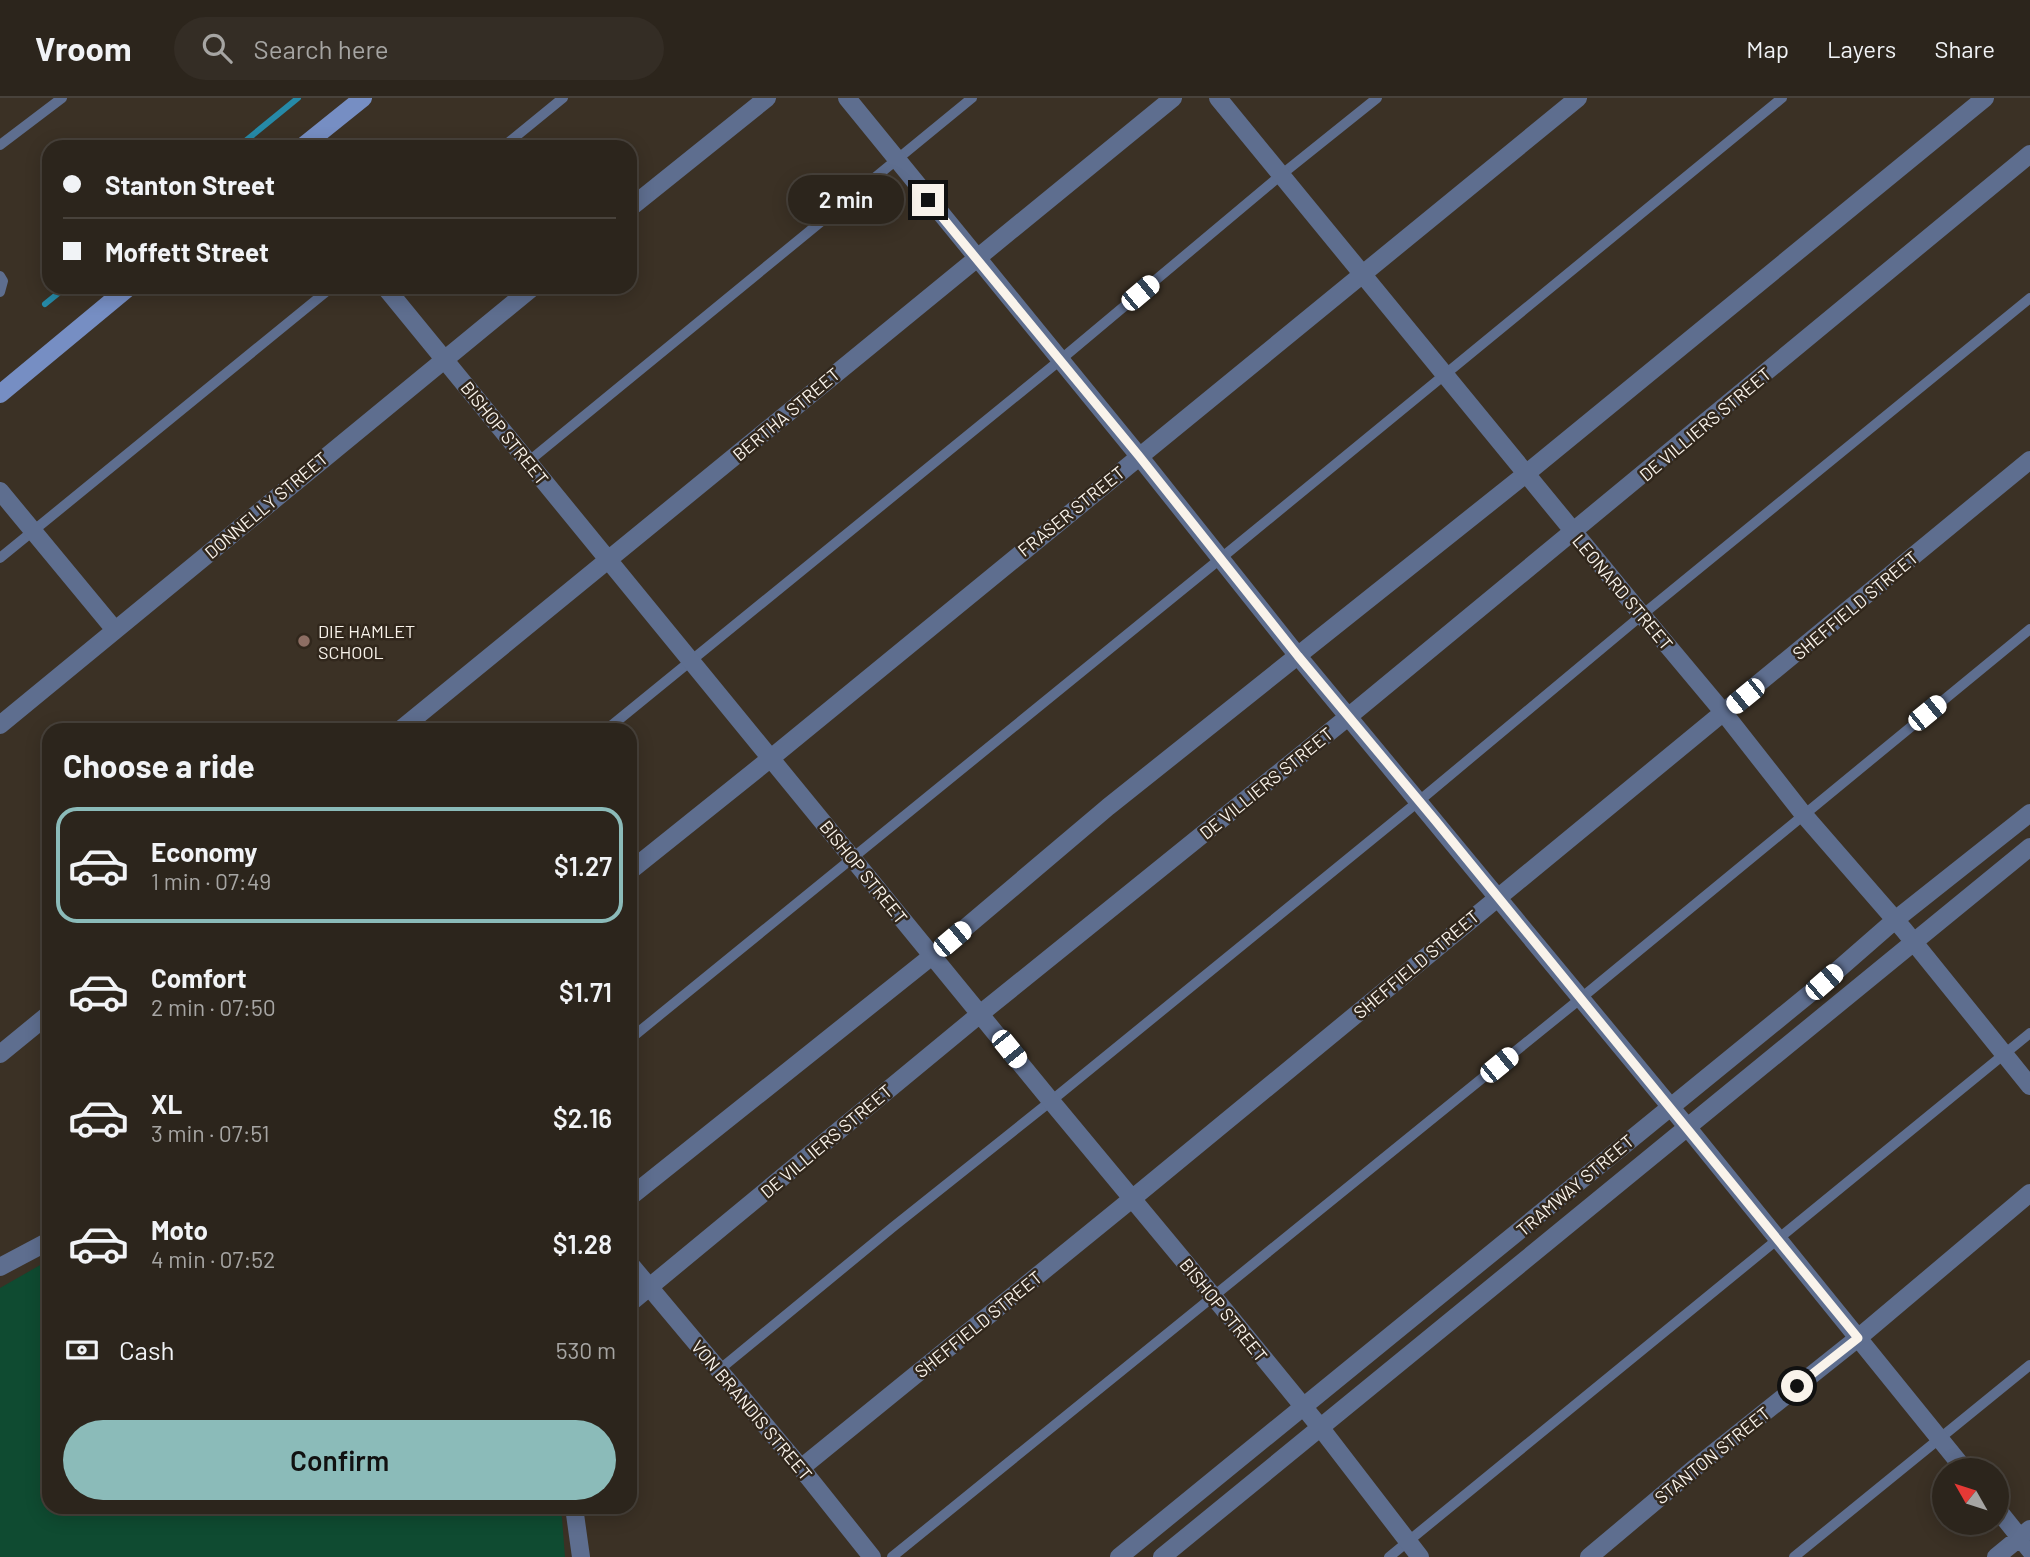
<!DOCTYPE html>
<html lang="en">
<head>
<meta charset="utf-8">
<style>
  :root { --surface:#2c251c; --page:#342d25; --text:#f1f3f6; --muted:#a6a5a3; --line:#48423b; --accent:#8bbbb9 }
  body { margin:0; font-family:Barlow,sans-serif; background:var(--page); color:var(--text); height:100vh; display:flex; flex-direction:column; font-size:26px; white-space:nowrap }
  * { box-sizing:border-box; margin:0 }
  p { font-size:23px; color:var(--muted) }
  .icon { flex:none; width:38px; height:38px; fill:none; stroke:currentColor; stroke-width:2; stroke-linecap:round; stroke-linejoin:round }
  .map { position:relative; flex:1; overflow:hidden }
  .sheet { position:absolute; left:42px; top:625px; width:595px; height:791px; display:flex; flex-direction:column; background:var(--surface); border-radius:21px; box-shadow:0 4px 18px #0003,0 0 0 2px var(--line) }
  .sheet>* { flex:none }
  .hud { position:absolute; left:42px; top:42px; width:595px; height:154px; border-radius:21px; box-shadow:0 4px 18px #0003,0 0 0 2px var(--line); display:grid; align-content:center; height:154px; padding:0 21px; background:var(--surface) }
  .needle { width:46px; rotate:309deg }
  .fabs { position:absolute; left:1932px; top:1360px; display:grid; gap:14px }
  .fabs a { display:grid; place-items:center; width:77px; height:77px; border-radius:50%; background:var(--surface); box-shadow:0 4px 18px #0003,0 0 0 2px var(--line); font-size:35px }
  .end { position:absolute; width:32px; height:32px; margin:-16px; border:9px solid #f9f3eb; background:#111; box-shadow:0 0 0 4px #111 }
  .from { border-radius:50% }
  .bubble { position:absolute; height:49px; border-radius:24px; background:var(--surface); box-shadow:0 4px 18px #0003,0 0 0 2px var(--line); font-size:23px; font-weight:600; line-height:49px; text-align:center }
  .car { position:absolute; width:21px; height:42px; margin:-21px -10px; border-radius:9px; box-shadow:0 0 5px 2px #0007; background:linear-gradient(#fff 24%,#345 0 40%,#fff 0 76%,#345 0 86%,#fff 0) }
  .hud b { display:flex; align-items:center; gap:24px; height:66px; font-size:26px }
  .hud b+b { border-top:2px solid var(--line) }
  .hud i { width:18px; height:18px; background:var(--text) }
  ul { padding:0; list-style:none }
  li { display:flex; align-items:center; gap:21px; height:116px; margin:0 14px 10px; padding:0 7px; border:4px solid transparent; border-radius:21px }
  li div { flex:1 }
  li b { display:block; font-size:26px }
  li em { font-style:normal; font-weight:600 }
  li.current { border-color:var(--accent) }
  li>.icon { width:63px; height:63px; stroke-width:1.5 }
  h2 { padding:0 21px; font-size:32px; line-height:84px }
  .pay { display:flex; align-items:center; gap:18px; height:77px; padding:0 21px; font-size:26px }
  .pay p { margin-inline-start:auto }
  .button { display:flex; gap:14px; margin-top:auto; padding:14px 21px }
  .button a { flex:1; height:80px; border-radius:42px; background:var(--accent); color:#111; font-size:28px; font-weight:600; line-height:80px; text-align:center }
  header { display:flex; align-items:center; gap:42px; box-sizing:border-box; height:98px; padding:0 35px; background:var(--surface); border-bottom:2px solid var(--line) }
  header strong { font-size:33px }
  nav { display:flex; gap:38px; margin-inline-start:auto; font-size:24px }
  .search { width:490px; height:63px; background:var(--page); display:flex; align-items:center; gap:18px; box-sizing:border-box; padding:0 24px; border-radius:38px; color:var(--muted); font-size:26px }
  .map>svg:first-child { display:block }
  .green { fill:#0f4b31 }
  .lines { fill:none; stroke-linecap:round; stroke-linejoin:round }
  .stream { stroke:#268aa8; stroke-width:6 }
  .lane { stroke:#5e6e8f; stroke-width:10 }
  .street { stroke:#5e6e8f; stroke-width:18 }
  .secondary { stroke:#768ec3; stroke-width:18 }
  .route { stroke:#f9f3eb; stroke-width:9 }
  .education-dot { fill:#8d6e63; stroke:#31271c; stroke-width:2.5 }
  .labels { text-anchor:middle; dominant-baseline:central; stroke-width:5; stroke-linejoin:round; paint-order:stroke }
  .street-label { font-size:18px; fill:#f9f3eb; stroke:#31271c }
  .poi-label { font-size:18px; fill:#f9f3eb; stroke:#31271c; text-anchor:start }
</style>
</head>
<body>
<header>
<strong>Vroom</strong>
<div class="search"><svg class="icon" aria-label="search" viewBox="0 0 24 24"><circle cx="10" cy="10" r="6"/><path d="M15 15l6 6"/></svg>Search here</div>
<nav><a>Map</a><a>Layers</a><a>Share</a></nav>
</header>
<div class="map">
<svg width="2030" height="1459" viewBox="0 0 2030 1459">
  <rect width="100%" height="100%" fill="#3b3125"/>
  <path class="green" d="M49,1162V1409H559L562,1420L565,1459H0V1190Z"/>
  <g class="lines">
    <path class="stream" d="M238,49L298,0
      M45,206L66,189"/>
    <path class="lane" d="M0,47L62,0
      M503,49L563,0
      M0,178L3,183L0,194
      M529,363L972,0
      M0,460L332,189
      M606,632L1059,263L1281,77L1377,0
      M630,941L1220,461L1782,0
      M719,1272L893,1129L1051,1003L1419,703L1642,517L2030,200
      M892,1459L1580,901L2030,531
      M1389,1459L2030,935
      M1794,1459L2030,1267"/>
    <path class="street" d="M847,0L1139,358L1298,558L1688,1030L1965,1372
      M1218,0L1642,517L1724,615L1804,717L1904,832L2030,988
      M630,110L767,0
      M385,189L1051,1003L1213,1198L1320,1329L1420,1459
      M0,393L115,532
      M0,627L533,189
      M400,632L1173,0
      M630,773L771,660L1578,0
      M0,956L49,916
      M630,1099L932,858L1108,709L1527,375L1985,0
      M630,1166L801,1370L872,1459
      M0,1169L49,1143
      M630,1205L980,916L1348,619L2030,56
      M801,1370L1133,1100L2030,362
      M574,1409L581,1459
      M1997,1411L2030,1452
      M1119,1459L1824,884L1895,822L2030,715
      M1162,1459L2030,749
      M1589,1459L1696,1369L1858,1240L2030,1095
      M1996,1459L2030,1431"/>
    <path class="secondary" d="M302,49L363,0
      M0,296L129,189"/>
  </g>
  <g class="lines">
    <path class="route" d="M928,102L1139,358L1298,558L1435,722L1858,1240L1797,1288"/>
  </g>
  <circle class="education-dot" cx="304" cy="543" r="7"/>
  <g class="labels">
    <g class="street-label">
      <text transform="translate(786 316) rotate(-40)">BERTHA STREET</text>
      <text transform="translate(1705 326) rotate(-40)">DE VILLIERS STREET</text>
      <text transform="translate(505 335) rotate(51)">BISHOP STREET</text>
      <text transform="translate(266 407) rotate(-40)">DONNELLY STREET</text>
      <text transform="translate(1071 413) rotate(-39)">FRASER STREET</text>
      <text transform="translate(1623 494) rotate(50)">LEONARD STREET</text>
      <text transform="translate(1855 507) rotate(-40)">SHEFFIELD STREET</text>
      <text transform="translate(1266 685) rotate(-39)">DE VILLIERS STREET</text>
      <text transform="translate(864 774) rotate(51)">BISHOP STREET</text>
      <text transform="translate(1416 866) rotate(-40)">SHEFFIELD STREET</text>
      <text transform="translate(826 1043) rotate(-40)">DE VILLIERS STREET</text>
      <text transform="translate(1575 1087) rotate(-40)">TRAMWAY STREET</text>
      <text transform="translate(1224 1212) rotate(51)">BISHOP STREET</text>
      <text transform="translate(978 1226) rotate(-39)">SHEFFIELD STREET</text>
      <text transform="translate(752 1312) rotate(50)">VON BRANDIS STREET</text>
      <text transform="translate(1712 1357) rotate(-39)">STANTON STREET</text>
    </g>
    <g class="poi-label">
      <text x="318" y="533">DIE HAMLET<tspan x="318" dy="21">SCHOOL</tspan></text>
    </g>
  </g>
</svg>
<div class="fabs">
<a><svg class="needle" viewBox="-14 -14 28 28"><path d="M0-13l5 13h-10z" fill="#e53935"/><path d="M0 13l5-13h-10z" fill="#a6a5a3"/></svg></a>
</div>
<i class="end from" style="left:1797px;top:1288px"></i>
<i class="end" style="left:928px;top:102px"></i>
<div class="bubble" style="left:788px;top:77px;width:116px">2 min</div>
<i class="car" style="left:1140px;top:195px;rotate:50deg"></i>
<i class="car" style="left:1745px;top:598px;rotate:231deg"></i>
<i class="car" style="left:1927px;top:615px;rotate:51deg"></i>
<i class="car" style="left:952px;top:841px;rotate:50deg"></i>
<i class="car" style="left:1824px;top:884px;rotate:49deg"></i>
<i class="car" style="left:1009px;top:951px;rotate:141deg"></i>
<i class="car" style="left:1499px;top:967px;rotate:51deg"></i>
<div class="hud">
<b><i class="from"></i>Stanton Street</b>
<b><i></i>Moffett Street</b>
</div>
<section class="sheet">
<h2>Choose a ride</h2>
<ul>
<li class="current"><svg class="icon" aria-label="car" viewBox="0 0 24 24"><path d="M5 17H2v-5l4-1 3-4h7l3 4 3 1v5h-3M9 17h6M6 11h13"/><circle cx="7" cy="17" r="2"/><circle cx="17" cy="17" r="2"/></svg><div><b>Economy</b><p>1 min · 07:49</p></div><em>$1.27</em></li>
<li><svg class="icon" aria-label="car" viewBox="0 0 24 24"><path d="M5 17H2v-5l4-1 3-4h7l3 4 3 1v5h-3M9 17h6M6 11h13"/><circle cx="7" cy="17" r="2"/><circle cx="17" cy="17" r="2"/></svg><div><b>Comfort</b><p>2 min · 07:50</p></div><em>$1.71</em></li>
<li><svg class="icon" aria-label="car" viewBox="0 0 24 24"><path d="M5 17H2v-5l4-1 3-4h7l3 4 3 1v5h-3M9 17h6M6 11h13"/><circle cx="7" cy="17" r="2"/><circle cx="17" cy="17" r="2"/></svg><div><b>XL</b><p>3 min · 07:51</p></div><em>$2.16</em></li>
<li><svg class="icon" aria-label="car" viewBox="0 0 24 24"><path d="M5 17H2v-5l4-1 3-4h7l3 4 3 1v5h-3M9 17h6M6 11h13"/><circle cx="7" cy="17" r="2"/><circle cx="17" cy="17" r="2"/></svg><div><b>Moto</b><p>4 min · 07:52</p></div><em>$1.28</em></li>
</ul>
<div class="pay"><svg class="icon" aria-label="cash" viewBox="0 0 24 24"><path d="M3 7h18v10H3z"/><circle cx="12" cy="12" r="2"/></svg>Cash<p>530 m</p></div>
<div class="button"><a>Confirm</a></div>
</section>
</div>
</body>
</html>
